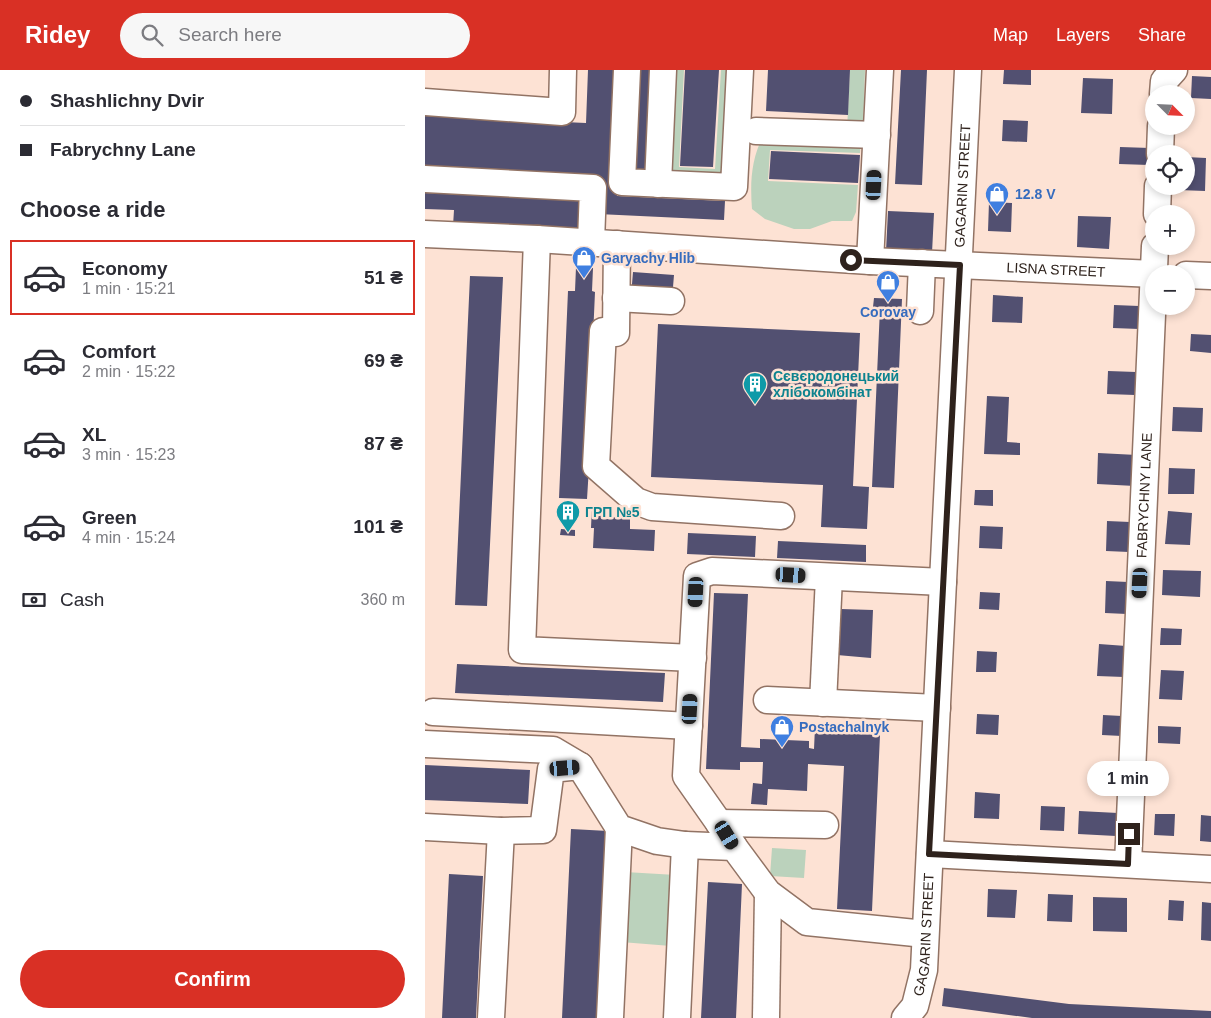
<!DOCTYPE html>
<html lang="en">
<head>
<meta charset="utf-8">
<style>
  :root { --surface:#fff; --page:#f7f7f7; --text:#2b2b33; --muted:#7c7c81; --line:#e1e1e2; --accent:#d93025 }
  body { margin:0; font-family:Arial,sans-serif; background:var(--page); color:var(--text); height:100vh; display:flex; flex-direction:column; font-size:19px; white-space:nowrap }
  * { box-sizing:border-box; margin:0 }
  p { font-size:16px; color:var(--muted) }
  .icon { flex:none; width:28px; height:28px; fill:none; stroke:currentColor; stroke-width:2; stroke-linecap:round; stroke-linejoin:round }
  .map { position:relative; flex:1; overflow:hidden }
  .side { display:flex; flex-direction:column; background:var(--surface); width:425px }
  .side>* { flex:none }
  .banner { display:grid; align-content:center; height:110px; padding:0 20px; background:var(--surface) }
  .needle { width:32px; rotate:114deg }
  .fabs { position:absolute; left:720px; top:15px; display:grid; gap:10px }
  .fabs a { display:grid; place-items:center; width:50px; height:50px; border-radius:50%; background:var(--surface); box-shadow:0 2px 8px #0003; font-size:25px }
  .end { position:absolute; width:22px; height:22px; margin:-11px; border:6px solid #2e221c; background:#fff; box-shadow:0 0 0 2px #fff }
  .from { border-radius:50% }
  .bubble { position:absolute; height:35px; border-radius:18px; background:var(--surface); box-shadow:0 2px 8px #0003; font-size:16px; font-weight:800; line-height:35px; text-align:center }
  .car { position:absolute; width:15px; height:30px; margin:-15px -8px; border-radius:6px; box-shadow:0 0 4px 1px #0007; background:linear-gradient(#222 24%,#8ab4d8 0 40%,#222 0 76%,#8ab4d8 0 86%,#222 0) }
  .banner b { display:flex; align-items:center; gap:18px; height:48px; font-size:19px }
  .banner b+b { border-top:1px solid var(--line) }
  .banner i { width:12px; height:12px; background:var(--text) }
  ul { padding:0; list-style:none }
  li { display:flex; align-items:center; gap:15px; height:75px; margin:0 10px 8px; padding:0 10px; border:2px solid transparent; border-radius:0px }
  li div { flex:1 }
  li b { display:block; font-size:19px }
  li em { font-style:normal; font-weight:800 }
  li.current { border-color:var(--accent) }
  li>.icon { width:45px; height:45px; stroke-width:1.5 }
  h2 { padding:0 20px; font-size:22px; line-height:60px }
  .pay { display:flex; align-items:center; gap:12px; height:55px; padding:0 20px; font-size:19px }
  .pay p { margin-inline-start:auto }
  .action { display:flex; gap:10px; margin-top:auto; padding:10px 20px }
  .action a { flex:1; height:58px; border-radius:30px; background:var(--accent); color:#fff; font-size:20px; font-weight:800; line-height:58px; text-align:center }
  header { display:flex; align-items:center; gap:30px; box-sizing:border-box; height:70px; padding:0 25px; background:var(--accent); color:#fff }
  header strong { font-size:24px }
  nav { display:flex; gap:28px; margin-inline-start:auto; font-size:18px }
  .search { width:350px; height:45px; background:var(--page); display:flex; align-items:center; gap:12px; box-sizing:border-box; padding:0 18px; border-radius:28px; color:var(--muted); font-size:19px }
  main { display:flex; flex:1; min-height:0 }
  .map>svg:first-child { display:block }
  .green { fill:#bbd2bc }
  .building { fill:#525071 }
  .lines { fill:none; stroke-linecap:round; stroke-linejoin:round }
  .minor-casing { stroke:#927364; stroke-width:29 }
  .minor { stroke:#fff; stroke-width:26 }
  .route { stroke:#2e221c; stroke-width:6 }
  .labels { text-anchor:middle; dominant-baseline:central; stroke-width:5; stroke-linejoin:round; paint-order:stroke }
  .street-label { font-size:14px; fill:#2e221c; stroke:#fde2d4 }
  .shop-label { font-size:14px; font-weight:bold; fill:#366cbe; stroke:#fde2d4; text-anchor:start }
  .culture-label { font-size:14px; font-weight:bold; fill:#0d838f; stroke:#fde2d4; text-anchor:start }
</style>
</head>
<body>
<header>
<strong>Ridey</strong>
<div class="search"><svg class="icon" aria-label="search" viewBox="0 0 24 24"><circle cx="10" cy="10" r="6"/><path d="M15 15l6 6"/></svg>Search here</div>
<nav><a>Map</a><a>Layers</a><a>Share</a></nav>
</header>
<main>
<section class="side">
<div class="banner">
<b><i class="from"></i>Shashlichny Dvir</b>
<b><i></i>Fabrychny Lane</b>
</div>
<h2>Choose a ride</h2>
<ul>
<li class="current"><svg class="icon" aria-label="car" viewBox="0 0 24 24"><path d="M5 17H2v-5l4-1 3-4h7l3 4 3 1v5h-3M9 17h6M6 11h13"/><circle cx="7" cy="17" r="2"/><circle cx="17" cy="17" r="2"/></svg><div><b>Economy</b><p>1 min · 15:21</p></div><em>51 ₴</em></li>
<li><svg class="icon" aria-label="car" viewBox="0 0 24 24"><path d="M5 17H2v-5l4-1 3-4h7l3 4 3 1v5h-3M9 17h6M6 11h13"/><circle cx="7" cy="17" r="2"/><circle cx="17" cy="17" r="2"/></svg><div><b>Comfort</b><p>2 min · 15:22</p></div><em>69 ₴</em></li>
<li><svg class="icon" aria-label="car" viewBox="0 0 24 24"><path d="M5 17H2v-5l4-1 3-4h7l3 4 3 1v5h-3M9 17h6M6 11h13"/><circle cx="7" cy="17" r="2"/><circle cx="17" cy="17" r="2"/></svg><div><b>XL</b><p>3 min · 15:23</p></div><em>87 ₴</em></li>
<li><svg class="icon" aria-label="car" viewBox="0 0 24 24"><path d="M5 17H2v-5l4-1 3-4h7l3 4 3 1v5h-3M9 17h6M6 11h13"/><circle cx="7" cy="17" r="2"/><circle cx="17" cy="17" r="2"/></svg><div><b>Green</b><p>4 min · 15:24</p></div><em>101 ₴</em></li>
</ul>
<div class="pay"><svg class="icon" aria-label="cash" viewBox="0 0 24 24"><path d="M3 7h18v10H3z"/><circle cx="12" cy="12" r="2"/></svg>Cash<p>360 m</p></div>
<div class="action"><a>Confirm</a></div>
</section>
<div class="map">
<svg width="786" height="948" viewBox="0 0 786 948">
  <rect width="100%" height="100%" fill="#fde2d4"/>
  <path class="green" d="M244,0H259L254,97L290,99L296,0H310L305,112L243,104Z
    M425,0H440L438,61L422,60Z
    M338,66L436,69L435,83L345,80L343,111L433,115L431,142L427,151H407L385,159H369L340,149L327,139C325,113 326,90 338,66Z
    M347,778L381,780L379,808L345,806Z
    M200,802L251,805L246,876L196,872Z"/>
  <path class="building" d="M163,0H198L192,126L300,131L299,150L173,144L175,107L0,99V46L161,53Z
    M209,0H226L221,106L205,105Z
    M260,0H294L288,97L255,96Z
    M343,0H425L423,45L341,41Z
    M476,0H502L497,115L470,114Z
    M579,0H606V15L578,14Z
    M767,6L786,7V29L766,28Z
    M658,8L688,9L687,44L656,43Z
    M578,50L603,51L602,72L577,71Z
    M695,77L725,78L724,95L694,94Z
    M346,81L435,85L433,113L344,109Z
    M761,87L781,88L780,121L754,120V116H761Z
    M0,123L164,130L162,162L28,156L29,140L0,139Z
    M564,132L587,133L586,162L563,161Z
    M463,141L509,143L507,183L461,181Z
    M653,146L686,147L684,179L652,177Z
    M151,197L168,198L167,221L170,222L167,289H163L160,353L164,397L162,429L134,428L143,221H150Z
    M208,202L249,205L247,229L206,226Z
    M45,206L78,207L62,536L30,535Z
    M568,225L598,227L597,253L567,252Z
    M449,228L477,229L469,418L447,417L455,238L448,237Z
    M689,235L714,236V259L688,258Z
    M233,254L435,263L428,416L444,417L442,459L396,457L398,415L226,407Z
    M766,264L786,265V283L765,281Z
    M683,301L711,302L710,325L682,324Z
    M562,326L584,327L582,372L595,373V385L559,384Z
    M748,337L778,338L777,362L747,361Z
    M673,383L712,385L710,416L672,414Z
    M744,398L770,399L769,424H743Z
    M550,420H568V436L549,435Z
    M167,435H183L184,447L205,448V459L230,460L229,481L168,478L169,458H166Z
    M743,441L767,443L765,475L740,474Z
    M682,451L705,452L704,482L681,481Z
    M555,456L578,457L577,479L554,478Z
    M136,459L150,460V466L135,465Z
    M263,463L331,466L330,487L262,484Z
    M353,471L441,475V492L352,488Z
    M738,500L776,501L775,527L737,525Z
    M681,511L703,512L702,544L680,543Z
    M555,522L575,523L574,540L554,539Z
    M289,523L323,524L316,677L335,678V669L384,671V678L389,679L390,657L421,658V663L455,665L447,841L412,839L419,696L383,694L382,721L343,719L342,735L326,734L328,713L337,714L338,692H315V700L281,699Z
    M416,539L448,540L446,588L412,585Z
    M736,558L757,559L756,575H735Z
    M674,574L701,576L699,607L672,606Z
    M552,581L572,582L571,602H551Z
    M32,594L240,603L238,632L30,623Z
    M736,600L759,601L757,630L734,629Z
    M552,644L574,645L573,665L551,664Z
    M678,645L697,646V666L677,665Z
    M733,656L756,657L755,674L733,673Z
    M0,695L105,700L103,734L0,730Z
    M550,722L575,724L574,749L549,748Z
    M616,736L640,737L639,761L615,760Z
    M654,741L693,743L691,766L653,764Z
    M730,744H750L749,766L729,765Z
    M776,745L786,746V772L775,771Z
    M146,759L183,761L174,948H137Z
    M24,804L58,806L51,948H17Z
    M283,812L317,814L311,948H276Z
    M563,819L592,820L590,848L562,847Z
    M623,824L648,825L647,852L622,851Z
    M668,827L702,828V862L668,861Z
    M744,830L759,831L758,851L743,850Z
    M777,832L786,833V871L776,870Z
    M519,918L644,934L786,941V948H607L517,936Z"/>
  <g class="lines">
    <g class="minor-casing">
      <g id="minor">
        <path d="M202,0L197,112L309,117L315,0"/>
        <path d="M738,24L739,11L749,0"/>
        <path d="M0,32L137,42L138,0"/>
        <path d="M331,61L452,65"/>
        <path d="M735,84L736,56"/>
        <path d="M0,109L168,118L166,172"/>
        <path d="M233,114L238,0"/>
        <path d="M732,144L733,116"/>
        <path id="s1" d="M0,164L112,169L445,191L729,204"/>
        <path d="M112,169L97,580L268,588"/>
        <path d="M192,174L191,263L178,261L171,396L211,431L227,437L356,446"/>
        <path d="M445,191L455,0"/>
        <path d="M761,205L786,206"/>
        <path d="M191,228L246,231"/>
        <path d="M495,241L497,193"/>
        <path d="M342,630L512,638"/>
        <path d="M398,633L404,507"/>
        <path d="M8,642L264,656"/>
        <path d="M0,674L128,680L155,696"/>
        <path d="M294,753L400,755"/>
        <path d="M0,757L76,761L118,760L126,699L155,696L194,758L232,771L260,775L309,777L343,823L382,852L500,864"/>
        <path d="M309,777L294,753L261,706L272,506L287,501L518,512"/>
        <path d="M505,784L786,799"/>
        <path id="s2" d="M703,794L730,176"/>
        <path d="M66,948L76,761"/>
        <path d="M185,948L194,758"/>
        <path d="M252,948L260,775"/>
        <path d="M341,948L343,823"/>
        <path id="s3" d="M480,948L490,936L499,900L543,0"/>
      </g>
    </g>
    <use href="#minor" class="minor"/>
  </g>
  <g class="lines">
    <path class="route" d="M426,190L535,195L504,784L703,794L704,764"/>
  </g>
  <defs>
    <g id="shop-pin" transform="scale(1.25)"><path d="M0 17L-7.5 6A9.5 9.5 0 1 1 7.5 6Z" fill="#3f7fe0" stroke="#fde2d4"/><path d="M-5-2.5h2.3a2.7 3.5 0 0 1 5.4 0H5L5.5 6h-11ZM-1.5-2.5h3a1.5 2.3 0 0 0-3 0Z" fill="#fff"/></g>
    <g id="building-pin" transform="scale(1.25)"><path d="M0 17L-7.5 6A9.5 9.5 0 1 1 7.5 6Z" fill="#0f9aa8" stroke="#fde2d4"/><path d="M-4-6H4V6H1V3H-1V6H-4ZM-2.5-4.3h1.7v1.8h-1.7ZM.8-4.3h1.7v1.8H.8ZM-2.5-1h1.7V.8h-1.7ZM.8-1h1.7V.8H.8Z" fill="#fff"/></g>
  </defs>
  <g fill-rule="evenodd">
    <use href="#shop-pin" x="572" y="124"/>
    <use href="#shop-pin" x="159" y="188"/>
    <use href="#shop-pin" x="463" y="212"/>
    <use href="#building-pin" x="330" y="314"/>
    <use href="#building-pin" x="143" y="442"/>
    <use href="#shop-pin" x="357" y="657"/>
  </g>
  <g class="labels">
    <g class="street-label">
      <text stroke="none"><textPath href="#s3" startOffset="838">GAGARIN STREET</textPath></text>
      <text stroke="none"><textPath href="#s1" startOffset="632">LISNA STREET</textPath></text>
      <text stroke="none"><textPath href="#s2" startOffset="369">FABRYCHNY LANE</textPath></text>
      <text stroke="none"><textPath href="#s3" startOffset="88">GAGARIN STREET</textPath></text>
    </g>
    <g class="shop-label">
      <text x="590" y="124">12.8 V</text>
      <text x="176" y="188">Garyachy Hlib</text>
      <text x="463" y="242" text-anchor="middle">Corovay</text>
      <text x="374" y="657">Postachalnyk</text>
    </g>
    <g class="culture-label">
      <text x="348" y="306">Сєвєродонецький<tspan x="348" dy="16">хлібокомбінат</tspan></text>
      <text x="160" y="442">ГРП №5</text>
    </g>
  </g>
</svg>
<div class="fabs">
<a><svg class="needle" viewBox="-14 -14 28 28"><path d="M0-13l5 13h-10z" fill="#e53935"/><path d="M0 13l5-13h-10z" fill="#7c7c81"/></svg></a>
<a><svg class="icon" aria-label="locate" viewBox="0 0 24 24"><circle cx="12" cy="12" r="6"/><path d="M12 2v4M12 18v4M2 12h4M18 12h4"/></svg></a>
<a>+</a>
<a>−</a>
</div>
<i class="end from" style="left:426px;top:190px"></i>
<i class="end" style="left:704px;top:764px"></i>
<div class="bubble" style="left:662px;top:691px;width:82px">1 min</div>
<i class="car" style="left:449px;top:115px;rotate:3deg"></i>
<i class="car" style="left:366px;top:505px;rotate:93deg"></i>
<i class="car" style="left:715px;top:513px;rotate:183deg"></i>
<i class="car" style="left:271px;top:522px;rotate:183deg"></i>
<i class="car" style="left:265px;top:639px;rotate:3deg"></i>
<i class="car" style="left:140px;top:698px;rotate:85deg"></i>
<i class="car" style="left:302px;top:765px;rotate:149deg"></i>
</div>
</main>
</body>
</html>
